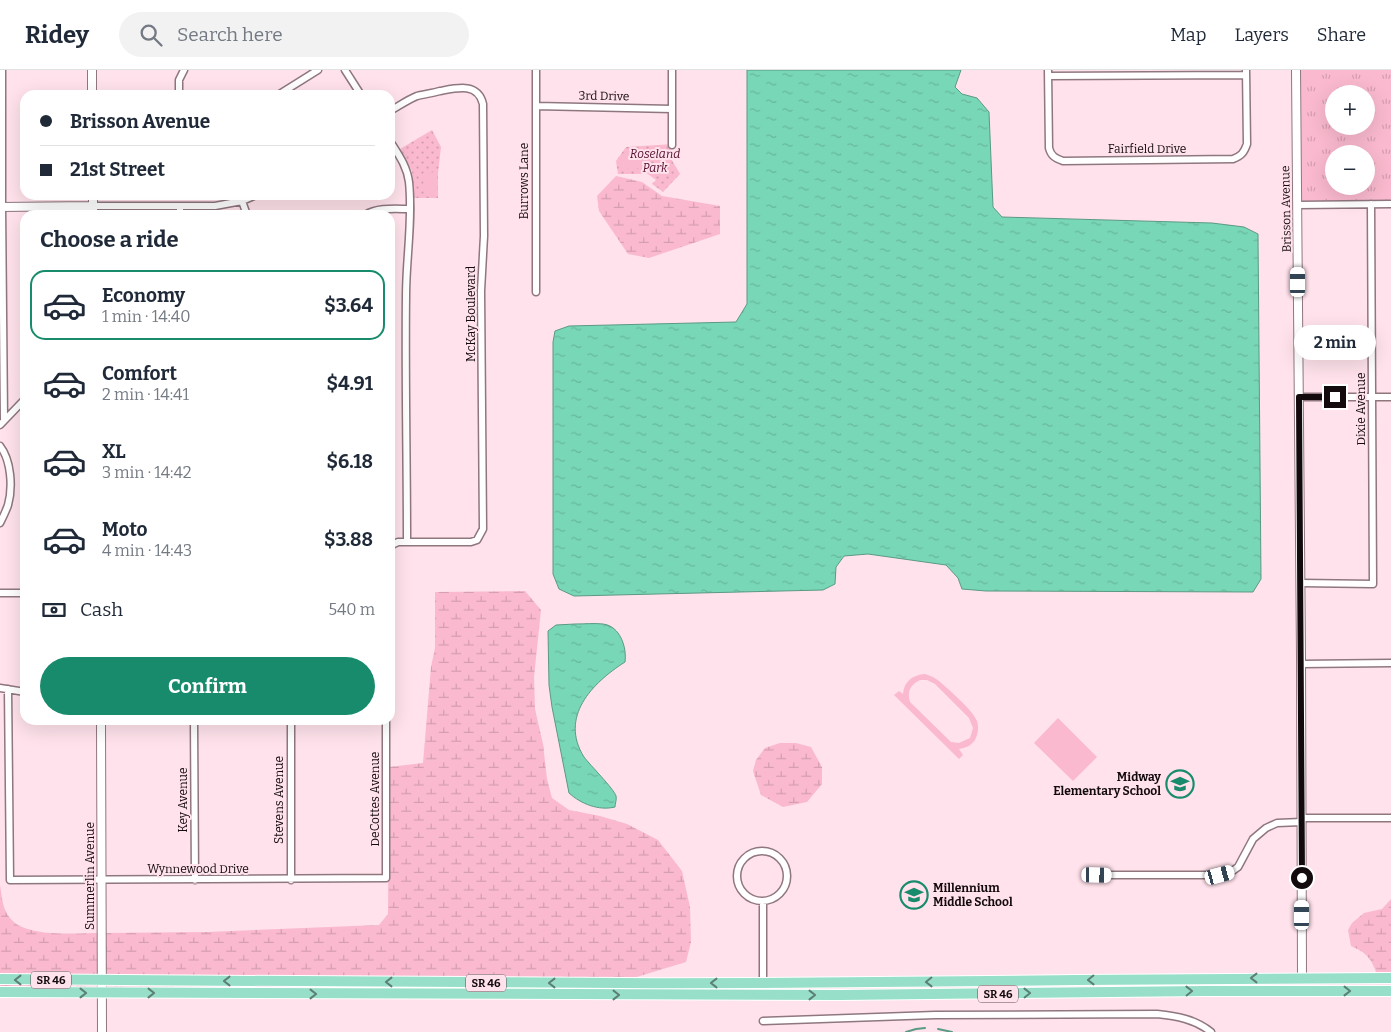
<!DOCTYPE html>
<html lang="en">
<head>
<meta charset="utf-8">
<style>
  :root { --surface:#fff; --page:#f2f2f3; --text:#1f2937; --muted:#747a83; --line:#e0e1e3; --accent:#178b6c }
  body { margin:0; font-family:Bitter,serif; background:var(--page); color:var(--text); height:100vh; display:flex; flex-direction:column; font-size:19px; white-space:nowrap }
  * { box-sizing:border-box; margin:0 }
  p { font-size:16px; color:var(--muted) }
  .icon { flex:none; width:28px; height:28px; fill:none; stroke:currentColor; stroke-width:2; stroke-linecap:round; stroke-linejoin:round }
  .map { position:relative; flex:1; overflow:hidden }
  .drawer { position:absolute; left:20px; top:140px; width:375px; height:515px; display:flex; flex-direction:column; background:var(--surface); border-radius:15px; box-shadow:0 5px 20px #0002 }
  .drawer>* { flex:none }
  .hud { position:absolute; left:20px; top:20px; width:375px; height:110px; border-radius:15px; box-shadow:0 5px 20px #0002; display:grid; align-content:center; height:110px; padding:0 20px; background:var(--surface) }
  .tools { position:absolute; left:1325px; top:15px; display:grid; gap:10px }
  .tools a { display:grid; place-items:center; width:50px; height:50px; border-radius:50%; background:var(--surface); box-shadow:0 5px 20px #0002; font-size:25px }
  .end { position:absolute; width:22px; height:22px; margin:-11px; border:6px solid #130a0d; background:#fff; box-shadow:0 0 0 2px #fff }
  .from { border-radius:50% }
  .bubble { position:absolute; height:35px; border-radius:18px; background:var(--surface); box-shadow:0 5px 20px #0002; font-size:16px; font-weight:700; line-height:35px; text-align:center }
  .car { position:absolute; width:15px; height:30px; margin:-15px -8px; border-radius:6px; box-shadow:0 0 4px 1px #0007; background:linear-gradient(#fff 24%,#345 0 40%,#fff 0 76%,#345 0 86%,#fff 0) }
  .hud b { display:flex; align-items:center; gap:18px; height:48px; font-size:19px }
  .hud b+b { border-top:1px solid var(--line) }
  .hud i { width:12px; height:12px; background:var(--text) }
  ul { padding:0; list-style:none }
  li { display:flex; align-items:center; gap:15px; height:70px; margin:0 10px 8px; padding:0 10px; border:2px solid transparent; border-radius:15px }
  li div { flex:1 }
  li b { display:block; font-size:19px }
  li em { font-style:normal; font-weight:700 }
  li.current { border-color:var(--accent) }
  li>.icon { width:45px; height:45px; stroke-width:1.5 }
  h2 { padding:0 20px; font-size:22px; line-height:60px }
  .pay { display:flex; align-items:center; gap:12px; height:55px; padding:0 20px; font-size:19px }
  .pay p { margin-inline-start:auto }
  .primary-button { display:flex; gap:10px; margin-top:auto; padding:10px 20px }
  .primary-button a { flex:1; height:58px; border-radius:30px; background:var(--accent); color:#fff; font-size:20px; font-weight:700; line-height:58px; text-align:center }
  header { display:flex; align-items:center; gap:30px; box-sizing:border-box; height:70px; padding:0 25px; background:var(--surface); border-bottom:1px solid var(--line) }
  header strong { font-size:24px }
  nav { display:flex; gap:28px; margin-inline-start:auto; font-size:18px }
  .search { width:350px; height:45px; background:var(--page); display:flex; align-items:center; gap:12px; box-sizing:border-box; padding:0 18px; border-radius:28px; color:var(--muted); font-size:19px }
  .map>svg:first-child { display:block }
  .grass { fill:url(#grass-tufts); fill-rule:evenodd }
  .forest { fill:url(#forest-crowns) }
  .wetland { fill:url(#wetland-marsh) }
  .park { fill:url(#park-dots) }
  .pitch { fill:#fab9ce; fill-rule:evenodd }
  .water { fill:url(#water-ripples); stroke:#5a9a83 }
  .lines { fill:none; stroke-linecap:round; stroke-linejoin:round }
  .stream { stroke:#5a9a83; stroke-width:2 }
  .minor-casing { stroke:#8f777e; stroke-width:9 }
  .tertiary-casing { stroke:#8f777e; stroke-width:10 }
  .primary-casing { stroke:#fff; stroke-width:12 }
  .minor { stroke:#fff; stroke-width:6 }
  .tertiary { stroke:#fff; stroke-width:8 }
  .primary { stroke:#97dfc8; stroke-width:10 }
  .oneway { stroke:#5c7f74 }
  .route { stroke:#130a0d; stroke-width:6 }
  .labels { text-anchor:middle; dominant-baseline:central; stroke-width:4; stroke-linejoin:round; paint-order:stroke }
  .shield { fill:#ffe2eb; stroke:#5a4b50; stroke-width:1 }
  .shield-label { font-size:11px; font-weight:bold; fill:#130a0d }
  .street-label { font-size:12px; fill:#130a0d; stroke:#ffe2eb }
  .park-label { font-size:12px; font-style:italic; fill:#540c2d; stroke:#ffe2eb }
  .poi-label { font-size:12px; font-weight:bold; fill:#130a0d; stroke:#ffe2eb; text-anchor:end }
</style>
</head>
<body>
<header>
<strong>Ridey</strong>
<div class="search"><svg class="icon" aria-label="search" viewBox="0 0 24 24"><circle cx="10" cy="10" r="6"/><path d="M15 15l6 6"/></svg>Search here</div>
<nav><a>Map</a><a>Layers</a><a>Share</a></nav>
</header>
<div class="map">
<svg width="1391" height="962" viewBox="0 0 1391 962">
  <defs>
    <pattern id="grass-tufts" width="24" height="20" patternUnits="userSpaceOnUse" patternTransform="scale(1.25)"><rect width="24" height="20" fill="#fab9ce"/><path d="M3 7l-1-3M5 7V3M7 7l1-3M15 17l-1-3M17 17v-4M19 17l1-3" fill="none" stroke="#d59eb0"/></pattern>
    <pattern id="forest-crowns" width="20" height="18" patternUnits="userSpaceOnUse" patternTransform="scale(1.25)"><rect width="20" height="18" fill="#fab9ce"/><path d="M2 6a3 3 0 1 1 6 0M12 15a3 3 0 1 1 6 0" fill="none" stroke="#d59eb0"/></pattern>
    <pattern id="wetland-marsh" width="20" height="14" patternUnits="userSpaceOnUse" patternTransform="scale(1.25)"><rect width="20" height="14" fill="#fab9ce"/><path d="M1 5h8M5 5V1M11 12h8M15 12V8" fill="none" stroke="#d59eb0"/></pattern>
    <pattern id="park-dots" width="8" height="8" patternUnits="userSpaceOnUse" patternTransform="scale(1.25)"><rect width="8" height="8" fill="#fab9ce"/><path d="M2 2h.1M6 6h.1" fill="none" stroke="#d59eb0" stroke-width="1.8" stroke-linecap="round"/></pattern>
    <pattern id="water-ripples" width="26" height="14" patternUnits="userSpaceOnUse" patternTransform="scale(1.25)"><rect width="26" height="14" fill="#78d7b6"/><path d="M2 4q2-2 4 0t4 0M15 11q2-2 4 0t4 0" fill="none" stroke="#67b79b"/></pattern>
  </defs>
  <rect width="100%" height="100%" fill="#ffe2eb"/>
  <path class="grass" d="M1299,0H1391V130L1301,131ZM1334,24H1366V56H1334ZM1334,84H1366V116H1334Z"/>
  <path class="forest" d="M105,914L625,917L631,922L105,920Z"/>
  <path class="wetland" d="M616,106L642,112L662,126L720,136V164L649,188L628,184L599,141L597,126Z
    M525,521L541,540L534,607L535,639L543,674L547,709L552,728L569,740L600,746L627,754L658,770L682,801L690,837L691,872L686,892L630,909L105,907V863L208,862L379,855L388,844L389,697L423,693L431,597L435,578V522Z
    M780,673H796L811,677L822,697V714L807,732L783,737L761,725L753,701L756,690L765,678Z
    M0,815C2,826 2,839 10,848C25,868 75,863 99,863V907L0,906Z
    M1391,829V904H1377C1370,887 1368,884 1351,876L1348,860L1352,853L1364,843L1382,839Z
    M0,913L97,914L99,918L0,919Z"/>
  <path class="park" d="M432,60L441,77L438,103V128H414L412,101L400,79Z
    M674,74L671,78L670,87L680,104L663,122L652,114L656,110L648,104H618L616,91L626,77Z"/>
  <path class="pitch" d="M645,83V98L620,99L621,84Z
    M437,102L438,125L424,126L423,103Z
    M925,604L933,607L939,611C949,620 972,639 977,651C979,657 978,664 975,670C971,676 965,678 959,679L963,685L959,689L894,625L899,621L903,624C904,611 913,605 925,604ZM920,610H927L935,614L969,648L973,658L970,668L959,673L951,672L910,632C907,622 910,615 920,610Z
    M1058,648L1097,687L1073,711L1034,673Z"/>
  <path class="water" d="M747,0H961L955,17L962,24L977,28L989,42L993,137L1002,147L1212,153L1244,157L1258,164L1261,509L1253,522L986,521L962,519L958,508L946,495L868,484L844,486L836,497L835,514L823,520L574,526L559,519L553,504V272L555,261L569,256L736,252L747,234Z
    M575,554C585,554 594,553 603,554C620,556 627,577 625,592C592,613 559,647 584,687C590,695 614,719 616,726C617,729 615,734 615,737C599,741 581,734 569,723L552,637L549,615L548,561L556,555Z"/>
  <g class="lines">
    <path class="stream" d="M938,959L952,962
      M906,962L916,959L925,958"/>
    <g class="minor-casing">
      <path id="minor" d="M2,0V136L4,349
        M345,0L361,25
        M536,0V222
        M672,0V75
        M1048,0L1049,78C1051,86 1055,88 1063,91L1233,89C1241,86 1244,83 1247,74L1246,0
        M1048,6L1246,5
        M179,25V10L184,0
        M278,25L318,0
        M536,36L672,39
        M390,41C399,36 407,30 417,26C425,24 433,23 440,21C456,18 478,12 483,34L484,166L481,221L483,459L477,470L471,472H398L390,476
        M390,71C398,84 407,96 409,112C413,150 406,188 406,226C405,308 407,390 407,472
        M242,131L247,145
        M1298,135L1391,134
        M93,136H215L242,131L256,125
        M180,136V145
        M365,145C378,137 395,139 410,139
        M1299,327H1391
        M0,355L25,329
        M0,376C11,390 13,417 8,435C6,441 3,447 0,453
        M1301,513L1373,514L1371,134
        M0,523H25
        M1301,594L1391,593
        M0,618L25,622
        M8,619L10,810L386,808V650
        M194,650L195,810
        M291,650V810
        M1302,748H1391
        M737 806a25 25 0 1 1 50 0a25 25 0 1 1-50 0Z
        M1097,805H1220L1231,802L1238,797L1253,769L1266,758L1277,753L1302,752
        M763,831V913
        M763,951L935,945L1157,944C1176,946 1195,949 1211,962"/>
    </g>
    <g class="tertiary-casing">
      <path id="tertiary" d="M92,0V25
        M1296,0L1301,587L1302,908
        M93,125V145
        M0,137L93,136
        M101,650L102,962"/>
    </g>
    <g class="primary-casing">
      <path id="primary" d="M0,909C254,911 508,914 762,913C972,912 1181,908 1391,908
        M0,922L840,925L1205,921H1391"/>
    </g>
    <use href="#minor" class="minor"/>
    <use href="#tertiary" class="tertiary"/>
    <use href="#primary" class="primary"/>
  </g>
  <defs><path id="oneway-chevron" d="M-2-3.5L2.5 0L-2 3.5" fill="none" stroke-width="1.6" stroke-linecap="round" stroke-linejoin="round" transform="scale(1.25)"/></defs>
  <g class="oneway">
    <use href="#oneway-chevron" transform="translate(1254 908) rotate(180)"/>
    <use href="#oneway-chevron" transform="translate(18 910) rotate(-180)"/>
    <use href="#oneway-chevron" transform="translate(1091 910) rotate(179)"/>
    <use href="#oneway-chevron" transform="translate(227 911) rotate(-180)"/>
    <use href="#oneway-chevron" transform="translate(389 912) rotate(-180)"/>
    <use href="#oneway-chevron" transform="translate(929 912) rotate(179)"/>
    <use href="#oneway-chevron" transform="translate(552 913) rotate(180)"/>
    <use href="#oneway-chevron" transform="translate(714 913) rotate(180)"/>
    <use href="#oneway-chevron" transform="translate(1189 921) rotate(-1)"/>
    <use href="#oneway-chevron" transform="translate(1347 921)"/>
    <use href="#oneway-chevron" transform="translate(83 923)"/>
    <use href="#oneway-chevron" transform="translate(151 923)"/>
    <use href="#oneway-chevron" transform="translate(1027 923) rotate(-1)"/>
    <use href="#oneway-chevron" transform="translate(313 924)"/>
    <use href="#oneway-chevron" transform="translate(616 925)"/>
    <use href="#oneway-chevron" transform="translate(812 925)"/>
  </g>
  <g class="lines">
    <path class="route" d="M1302,808L1299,327H1335"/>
  </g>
  <defs>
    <g id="school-ring" transform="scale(1.4375)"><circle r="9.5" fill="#ffe2eb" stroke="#178b6c" stroke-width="1.5"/><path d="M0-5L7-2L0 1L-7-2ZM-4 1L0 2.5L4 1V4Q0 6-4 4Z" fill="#178b6c"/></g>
  </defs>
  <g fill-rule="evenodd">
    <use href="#school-ring" x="1180" y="714"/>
    <use href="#school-ring" x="914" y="825"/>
  </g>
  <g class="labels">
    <g class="shield">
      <rect x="31" y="901.5" width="40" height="17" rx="4"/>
      <rect x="466" y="904.5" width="40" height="17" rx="4"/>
      <rect x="978" y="915.5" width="40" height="17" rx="4"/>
    </g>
    <g class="shield-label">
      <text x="51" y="910">SR 46</text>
      <text x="486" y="913">SR 46</text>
      <text x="998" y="924">SR 46</text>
    </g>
    <g class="street-label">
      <text transform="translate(604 26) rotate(1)">3rd Drive</text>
      <text x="1147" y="79">Fairfield Drive</text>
      <text transform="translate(524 111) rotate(-90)">Burrows Lane</text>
      <text transform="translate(1286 139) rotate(-91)">Brisson Avenue</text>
      <text transform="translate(471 244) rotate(-90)">McKay Boulevard</text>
      <text transform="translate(1361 339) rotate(-90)">Dixie Avenue</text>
      <text transform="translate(375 729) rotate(-90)">DeCottes Avenue</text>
      <text transform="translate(183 730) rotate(-90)">Key Avenue</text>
      <text transform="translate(279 730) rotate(-90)">Stevens Avenue</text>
      <text x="198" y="799">Wynnewood Drive</text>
      <text transform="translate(90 806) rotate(-90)">Summerlin Avenue</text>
    </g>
    <g class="park-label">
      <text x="655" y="84">Roseland<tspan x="655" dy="14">Park</tspan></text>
    </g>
    <g class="poi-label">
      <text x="1161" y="707">Midway<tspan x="1161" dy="14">Elementary School</tspan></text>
      <text x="933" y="818" text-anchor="start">Millennium<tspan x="933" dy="14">Middle School</tspan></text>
    </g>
  </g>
</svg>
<div class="tools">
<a>+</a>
<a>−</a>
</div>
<i class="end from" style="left:1302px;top:808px"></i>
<i class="end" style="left:1335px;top:327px"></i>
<div class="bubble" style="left:1294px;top:255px;width:82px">2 min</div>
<i class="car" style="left:1298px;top:212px;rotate:0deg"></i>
<i class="car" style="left:1097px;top:805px;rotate:91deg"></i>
<i class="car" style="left:1220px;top:805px;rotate:75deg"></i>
<i class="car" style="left:1302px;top:845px;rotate:0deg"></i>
<div class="hud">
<b><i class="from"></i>Brisson Avenue</b>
<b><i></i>21st Street</b>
</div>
<section class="drawer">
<h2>Choose a ride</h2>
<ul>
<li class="current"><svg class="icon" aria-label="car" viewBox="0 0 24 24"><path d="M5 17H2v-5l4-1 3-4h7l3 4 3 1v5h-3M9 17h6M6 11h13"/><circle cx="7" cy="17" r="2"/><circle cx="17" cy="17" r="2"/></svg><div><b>Economy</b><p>1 min · 14:40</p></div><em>$3.64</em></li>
<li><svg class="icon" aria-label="car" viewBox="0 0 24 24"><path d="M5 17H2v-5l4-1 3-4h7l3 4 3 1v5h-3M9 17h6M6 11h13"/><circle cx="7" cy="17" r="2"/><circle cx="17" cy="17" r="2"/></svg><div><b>Comfort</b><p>2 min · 14:41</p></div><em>$4.91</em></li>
<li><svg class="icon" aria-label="car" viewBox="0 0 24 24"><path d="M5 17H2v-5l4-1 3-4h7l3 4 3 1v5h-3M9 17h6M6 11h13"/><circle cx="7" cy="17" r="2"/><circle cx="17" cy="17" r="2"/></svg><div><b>XL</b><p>3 min · 14:42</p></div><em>$6.18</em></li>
<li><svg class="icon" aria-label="car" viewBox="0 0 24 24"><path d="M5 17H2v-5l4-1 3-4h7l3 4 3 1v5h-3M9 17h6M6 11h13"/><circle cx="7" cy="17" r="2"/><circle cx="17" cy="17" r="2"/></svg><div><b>Moto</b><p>4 min · 14:43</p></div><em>$3.88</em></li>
</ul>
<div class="pay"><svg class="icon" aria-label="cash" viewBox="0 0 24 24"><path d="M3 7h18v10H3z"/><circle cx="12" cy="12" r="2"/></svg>Cash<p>540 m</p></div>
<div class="primary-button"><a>Confirm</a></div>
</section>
</div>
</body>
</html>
